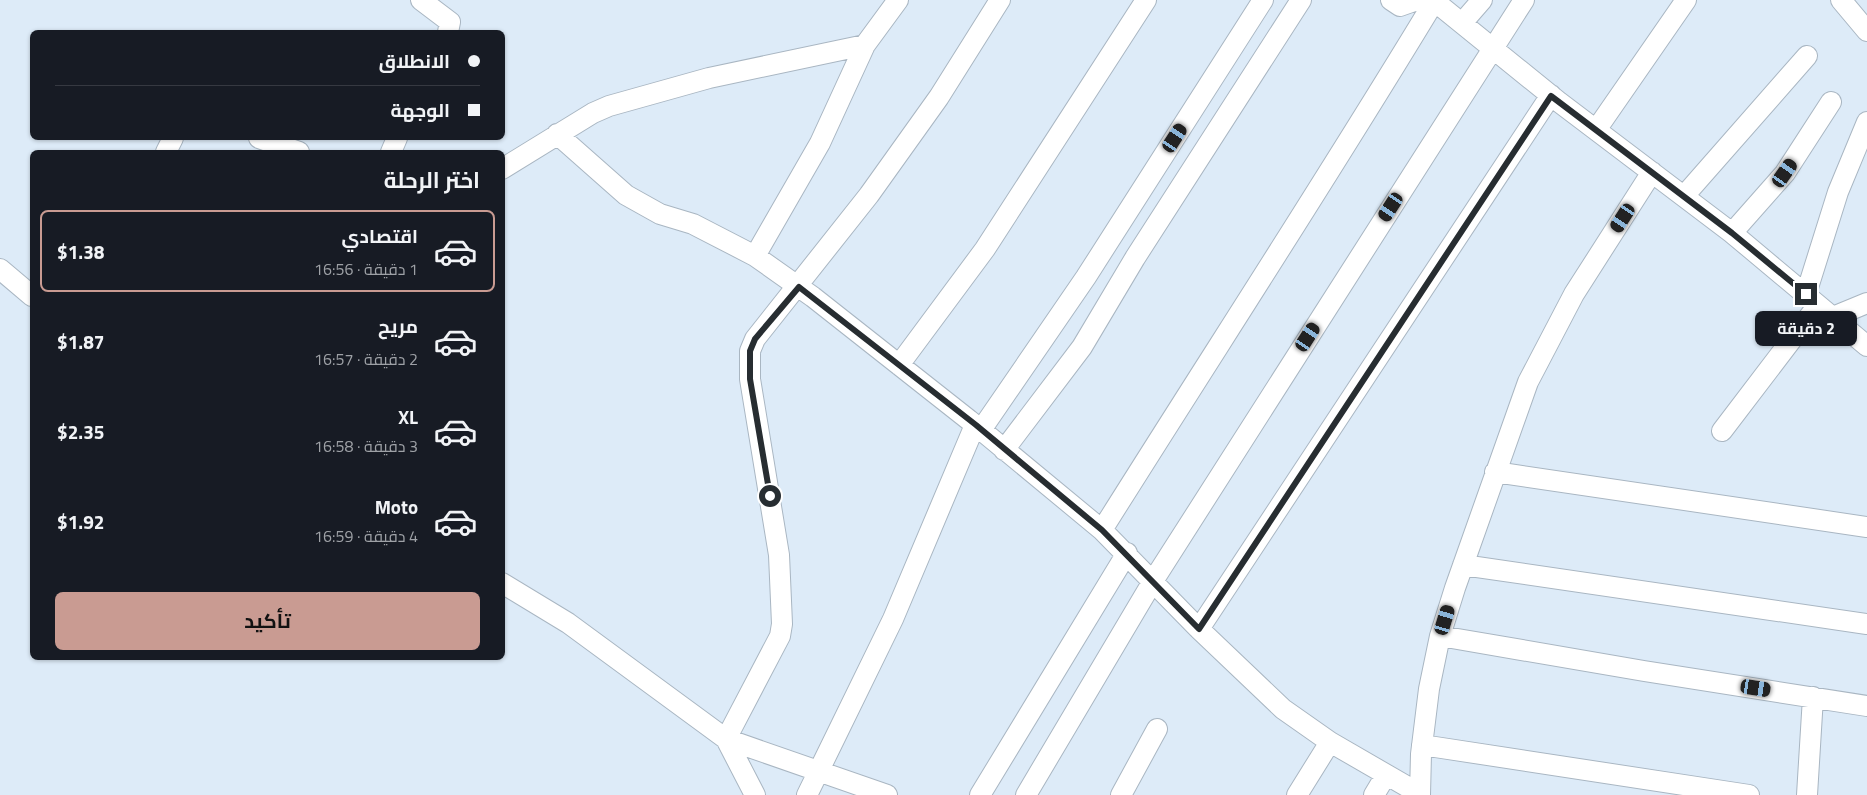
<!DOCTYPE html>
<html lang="ar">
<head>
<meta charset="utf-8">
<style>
  :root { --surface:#171b24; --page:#20242c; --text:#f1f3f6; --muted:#9ea1a6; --line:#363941; --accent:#c99b92 }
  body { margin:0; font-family:"Titillium Web",Cairo,sans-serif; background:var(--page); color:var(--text); direction:rtl; height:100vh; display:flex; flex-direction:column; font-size:19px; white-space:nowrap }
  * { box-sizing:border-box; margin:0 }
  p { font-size:16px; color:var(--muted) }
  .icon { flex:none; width:28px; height:28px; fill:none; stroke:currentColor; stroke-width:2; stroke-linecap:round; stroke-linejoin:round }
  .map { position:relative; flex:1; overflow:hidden; direction:ltr }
  .drawer { position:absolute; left:30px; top:150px; width:475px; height:510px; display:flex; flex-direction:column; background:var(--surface); border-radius:8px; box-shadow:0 1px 4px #0004; direction:rtl }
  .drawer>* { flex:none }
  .top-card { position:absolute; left:30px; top:30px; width:475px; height:110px; border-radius:8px; box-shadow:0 1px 4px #0004; direction:rtl; display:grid; align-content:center; height:110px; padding:0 25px; background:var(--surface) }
  .end { position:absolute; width:22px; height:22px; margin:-11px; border:6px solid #272d31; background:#fff; box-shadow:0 0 0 2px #fff }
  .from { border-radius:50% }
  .bubble { position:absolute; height:35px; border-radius:8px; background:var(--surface); box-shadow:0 1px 4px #0004; font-size:16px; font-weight:700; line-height:35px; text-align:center; direction:rtl }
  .car { position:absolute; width:15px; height:30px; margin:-15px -8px; border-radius:6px; box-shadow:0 0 4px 1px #0007; background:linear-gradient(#222 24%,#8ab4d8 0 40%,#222 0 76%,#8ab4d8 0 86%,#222 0) }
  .top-card b { display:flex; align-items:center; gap:18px; height:48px; font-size:19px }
  .top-card b+b { border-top:1px solid var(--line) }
  .top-card i { width:12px; height:12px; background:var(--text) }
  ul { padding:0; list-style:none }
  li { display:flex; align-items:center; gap:15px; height:82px; margin:0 10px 8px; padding:0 15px; border:2px solid transparent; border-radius:8px }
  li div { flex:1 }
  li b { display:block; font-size:19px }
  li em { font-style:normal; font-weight:700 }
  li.selected { border-color:var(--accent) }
  li>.icon { width:45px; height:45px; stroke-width:1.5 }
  h2 { padding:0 25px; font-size:22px; line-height:60px }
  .action { display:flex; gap:10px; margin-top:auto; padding:10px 25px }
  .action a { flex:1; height:58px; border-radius:8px; background:var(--accent); color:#111; font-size:20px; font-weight:700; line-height:58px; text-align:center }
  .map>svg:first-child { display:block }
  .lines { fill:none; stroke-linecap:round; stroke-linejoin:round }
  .minor-casing { stroke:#a9b6c2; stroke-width:22 }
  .minor { stroke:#fff; stroke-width:20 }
  .route { stroke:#272d31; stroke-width:6 }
</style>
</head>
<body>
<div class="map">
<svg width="1867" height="795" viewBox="0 0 1867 795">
  <rect width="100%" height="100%" fill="#ddebf8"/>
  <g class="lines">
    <g class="minor-casing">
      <path id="minor" d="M421,0L450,22L448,32
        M1391,0L1400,6L1417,0
        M1433,0L1559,102L1732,233L1867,346
        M1841,0L1867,31
        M1462,23L1482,0
        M1596,130L1686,0
        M557,134L626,195L660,214L693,224L755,256L813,297L969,420L1102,530L1199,629L1283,709L1330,742L1420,794
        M259,138L299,152
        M166,152L173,138
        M391,152L397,138
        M502,169L593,113L609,106L709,78L865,45L898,0
        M1684,196L1807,56
        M1732,233L1785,173L1831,102
        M755,256L820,143L865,45
        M0,269L32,296
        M1806,294L1838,192L1867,122
        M1833,317L1867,303
        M899,365L985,249L1146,0
        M981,430L1086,277L1263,0
        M1722,431L1818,305
        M1004,450L1082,347L1135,258L1301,0
        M1495,472L1867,527
        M1102,530C1213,353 1327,179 1435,0
        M1463,565L1867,624
        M502,583L568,623L726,739L887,795
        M1199,629L1551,95
        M1440,636L1644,671L1867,706
        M1422,745L1749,795
        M755,795L726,739L780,636L782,624L779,555L750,379V351L755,339L869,195L939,97L1000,0
        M807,795L893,619L975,425
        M980,795L1127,553
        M1026,795L1153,581L1524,0
        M1121,795L1157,729
        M1297,795L1330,742
        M1374,795L1386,775
        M1420,795L1421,754L1429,689L1440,636L1455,588L1528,382L1574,294L1652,172
        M1807,795L1813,697"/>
    </g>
    <use href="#minor" class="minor"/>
  </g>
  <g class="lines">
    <path class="route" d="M770,496L750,379V351L755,339L799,287L976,425L1102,530L1199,629L1551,96L1732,233L1806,294"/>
  </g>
</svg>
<i class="end from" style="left:770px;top:496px"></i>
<i class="end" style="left:1806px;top:294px"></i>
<div class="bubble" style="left:1755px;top:311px;width:102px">2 دقيقة</div>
<i class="car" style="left:1175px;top:138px;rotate:33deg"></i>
<i class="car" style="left:1785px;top:173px;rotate:35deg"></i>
<i class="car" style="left:1391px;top:207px;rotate:213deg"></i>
<i class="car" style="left:1623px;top:218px;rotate:213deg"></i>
<i class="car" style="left:1308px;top:337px;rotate:33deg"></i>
<i class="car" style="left:1445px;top:620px;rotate:17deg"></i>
<i class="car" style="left:1756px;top:688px;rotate:99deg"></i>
<div class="top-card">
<b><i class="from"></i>الانطلاق</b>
<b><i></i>الوجهة</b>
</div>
<section class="drawer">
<h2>اختر الرحلة</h2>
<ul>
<li class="selected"><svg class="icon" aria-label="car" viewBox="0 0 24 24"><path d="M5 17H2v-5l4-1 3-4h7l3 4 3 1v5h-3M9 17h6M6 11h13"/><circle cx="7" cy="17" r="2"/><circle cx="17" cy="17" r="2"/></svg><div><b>اقتصادي</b><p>1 دقيقة · 16:56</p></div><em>$1.38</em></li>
<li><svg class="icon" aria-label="car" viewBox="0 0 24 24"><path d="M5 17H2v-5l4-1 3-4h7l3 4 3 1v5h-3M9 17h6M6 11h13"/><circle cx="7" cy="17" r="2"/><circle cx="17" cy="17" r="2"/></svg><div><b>مريح</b><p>2 دقيقة · 16:57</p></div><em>$1.87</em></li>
<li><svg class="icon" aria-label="car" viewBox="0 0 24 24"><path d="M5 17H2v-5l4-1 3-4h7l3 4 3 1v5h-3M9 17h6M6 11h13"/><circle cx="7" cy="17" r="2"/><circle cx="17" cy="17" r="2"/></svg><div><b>XL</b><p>3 دقيقة · 16:58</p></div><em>$2.35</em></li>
<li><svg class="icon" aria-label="car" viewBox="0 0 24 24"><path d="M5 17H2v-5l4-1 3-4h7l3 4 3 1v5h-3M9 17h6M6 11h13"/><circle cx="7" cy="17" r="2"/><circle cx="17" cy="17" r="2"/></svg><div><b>Moto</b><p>4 دقيقة · 16:59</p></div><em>$1.92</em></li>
</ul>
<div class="action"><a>تأكيد</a></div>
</section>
</div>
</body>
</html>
